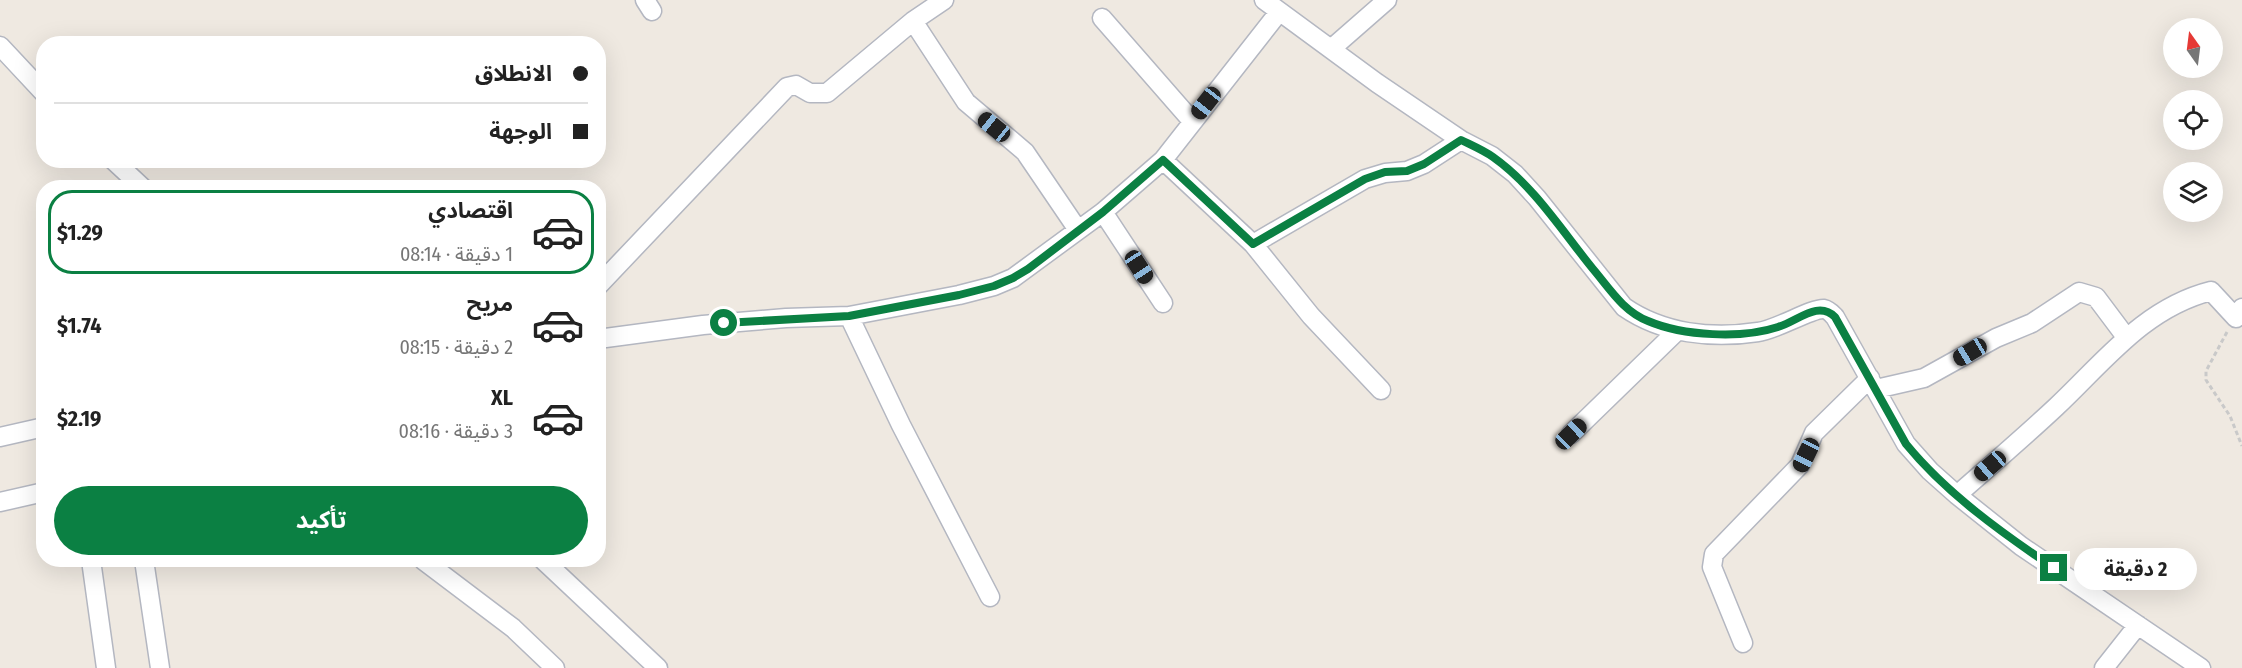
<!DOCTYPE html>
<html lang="ar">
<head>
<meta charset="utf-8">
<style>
  :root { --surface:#fff; --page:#f2f2f2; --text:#222; --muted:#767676; --line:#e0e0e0; --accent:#0b8043 }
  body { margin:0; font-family:"Fira Sans Condensed","Noto Sans Arabic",sans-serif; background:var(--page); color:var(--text); direction:rtl; height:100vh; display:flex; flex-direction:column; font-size:22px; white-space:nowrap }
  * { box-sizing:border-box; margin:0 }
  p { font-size:20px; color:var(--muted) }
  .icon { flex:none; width:33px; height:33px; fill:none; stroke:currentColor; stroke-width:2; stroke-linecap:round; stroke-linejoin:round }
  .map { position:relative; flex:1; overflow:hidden; direction:ltr }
  .sheet { position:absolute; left:36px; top:180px; width:570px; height:387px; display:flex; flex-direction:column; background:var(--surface); border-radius:24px; box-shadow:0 6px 24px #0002; direction:rtl }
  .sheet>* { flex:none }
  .guide { position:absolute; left:36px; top:36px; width:570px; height:132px; border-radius:24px; box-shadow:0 6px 24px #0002; direction:rtl; display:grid; align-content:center; height:132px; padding:0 18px; background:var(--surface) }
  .needle { width:39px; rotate:346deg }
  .fabs { position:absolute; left:2163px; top:18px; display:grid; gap:12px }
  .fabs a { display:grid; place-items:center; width:60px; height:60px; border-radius:50%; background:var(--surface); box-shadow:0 6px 24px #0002; font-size:30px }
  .end { position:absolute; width:27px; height:27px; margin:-14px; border:8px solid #0b8043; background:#fff; box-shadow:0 0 0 3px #fff }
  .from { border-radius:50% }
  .bubble { position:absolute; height:42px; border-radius:21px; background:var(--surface); box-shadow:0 6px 24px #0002; font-size:20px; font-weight:700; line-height:42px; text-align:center; direction:rtl }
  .car { position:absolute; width:18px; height:36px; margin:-18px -9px; border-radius:8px; box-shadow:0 0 4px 2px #0007; background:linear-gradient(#222 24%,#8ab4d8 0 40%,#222 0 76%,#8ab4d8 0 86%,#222 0) }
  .guide b { display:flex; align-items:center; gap:21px; height:57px; font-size:22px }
  .guide b+b { border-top:2px solid var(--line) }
  .guide i { width:15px; height:15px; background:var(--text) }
  ul { padding:10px 0 0; list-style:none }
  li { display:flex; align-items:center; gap:18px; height:84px; margin:0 12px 9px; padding:0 6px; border:3px solid transparent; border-radius:24px }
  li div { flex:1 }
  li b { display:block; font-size:22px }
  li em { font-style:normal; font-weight:700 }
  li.selected { border-color:var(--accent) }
  li>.icon { width:54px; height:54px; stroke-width:1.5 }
  .button { display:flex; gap:12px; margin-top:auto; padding:12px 18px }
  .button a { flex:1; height:69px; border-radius:36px; background:var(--accent); color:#fff; font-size:24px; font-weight:700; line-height:69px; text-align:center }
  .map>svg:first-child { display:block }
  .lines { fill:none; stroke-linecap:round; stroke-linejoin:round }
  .minor-casing { stroke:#b4b7c1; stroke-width:21 }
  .path { stroke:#c9c9c9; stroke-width:3; stroke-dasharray:4.5 3; stroke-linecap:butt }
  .minor { stroke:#fff; stroke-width:18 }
  .route { stroke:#0b8043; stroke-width:8 }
</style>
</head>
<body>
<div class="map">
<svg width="2242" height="668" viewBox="0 0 2242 668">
  <rect width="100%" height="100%" fill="#efe9e1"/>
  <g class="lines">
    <g class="minor-casing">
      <path id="minor" d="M645,0L652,11
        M1264,0L1377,83L1461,140L1492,156L1515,174L1537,198L1624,307C1663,334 1712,339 1758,332C1776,330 1812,308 1824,309C1829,310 1832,314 1835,317L1906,444L1930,471L1957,495L2021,546L2201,668
        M1102,18L1192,121
        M913,21L966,102L1025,152L1078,230
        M0,46L44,93
        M1331,49L1387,0
        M113,160L143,188
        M1163,160L1253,244L1311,316L1381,390
        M1103,212L1163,303
        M1253,244L1365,179L1385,173L1407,171L1424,164L1461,140
        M598,286L787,87L796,85L810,93H827L913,21L944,0
        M849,316L901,425L990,597
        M598,339L703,325L786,318L849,316L959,295L994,286L1013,278L1103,212L1163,160L1279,12
        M1876,389L1924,378L1996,338L2032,323L2079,292L2096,297L2126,337
        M1571,434L1676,332
        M0,437L44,427
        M1957,495C1990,466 2024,437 2056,407C2104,362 2144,308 2211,291L2236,318L2242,308
        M0,502L44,492
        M91,560L106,668
        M144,560L160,668
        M423,560L513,628L555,668
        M543,560L658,668
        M1743,643L1712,567L1714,554L1800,465L1814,433L1870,378
        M2104,668L2138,625"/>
    </g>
    <path class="path" d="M2227,332L2206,371V380L2230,416L2242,446"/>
    <use href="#minor" class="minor"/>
  </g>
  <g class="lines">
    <path class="route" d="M724,323L849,316L959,295L994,286L1013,278L1028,269L1103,212L1163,160L1253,244L1365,179L1385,172L1407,171L1424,164L1461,140C1471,145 1483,150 1493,157C1534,186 1562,231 1593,269C1610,289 1623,311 1648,321C1683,336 1742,339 1778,327C1798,321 1818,300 1835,317L1906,444C1946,493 2002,533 2054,568"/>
  </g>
</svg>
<div class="fabs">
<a><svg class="needle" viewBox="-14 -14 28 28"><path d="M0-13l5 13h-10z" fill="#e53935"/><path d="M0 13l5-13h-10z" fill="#767676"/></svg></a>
<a><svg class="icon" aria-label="locate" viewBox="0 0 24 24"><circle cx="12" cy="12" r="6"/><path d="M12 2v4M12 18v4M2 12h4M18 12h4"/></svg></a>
<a><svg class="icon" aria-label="layers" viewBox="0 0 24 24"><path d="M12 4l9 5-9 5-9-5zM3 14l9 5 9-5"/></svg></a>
</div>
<i class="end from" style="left:724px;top:323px"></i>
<i class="end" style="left:2054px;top:568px"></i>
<div class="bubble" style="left:2074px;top:548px;width:123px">2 دقيقة</div>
<i class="car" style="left:1206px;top:103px;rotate:218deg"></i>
<i class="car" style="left:994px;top:127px;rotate:309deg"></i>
<i class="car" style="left:1139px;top:267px;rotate:147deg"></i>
<i class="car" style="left:1970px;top:352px;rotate:239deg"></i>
<i class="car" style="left:1571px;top:434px;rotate:46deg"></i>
<i class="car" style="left:1806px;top:455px;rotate:206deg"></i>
<i class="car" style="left:1990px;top:466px;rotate:229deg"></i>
<div class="guide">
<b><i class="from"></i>الانطلاق</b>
<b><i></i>الوجهة</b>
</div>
<section class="sheet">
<ul>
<li class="selected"><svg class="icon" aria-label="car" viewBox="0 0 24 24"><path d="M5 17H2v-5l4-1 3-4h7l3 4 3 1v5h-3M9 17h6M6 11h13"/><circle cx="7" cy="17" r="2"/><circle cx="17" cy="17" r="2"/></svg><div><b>اقتصادي</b><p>1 دقيقة · 08:14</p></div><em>$1.29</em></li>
<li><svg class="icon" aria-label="car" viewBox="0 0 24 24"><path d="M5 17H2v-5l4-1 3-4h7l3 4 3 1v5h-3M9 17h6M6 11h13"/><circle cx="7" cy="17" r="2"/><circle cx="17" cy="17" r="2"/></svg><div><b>مريح</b><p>2 دقيقة · 08:15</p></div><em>$1.74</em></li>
<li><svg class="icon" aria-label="car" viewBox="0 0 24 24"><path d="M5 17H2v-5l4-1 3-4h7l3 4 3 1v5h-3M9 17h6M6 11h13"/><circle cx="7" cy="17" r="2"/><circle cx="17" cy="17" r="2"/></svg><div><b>XL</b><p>3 دقيقة · 08:16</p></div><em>$2.19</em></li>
</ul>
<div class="button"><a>تأكيد</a></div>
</section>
</div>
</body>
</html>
